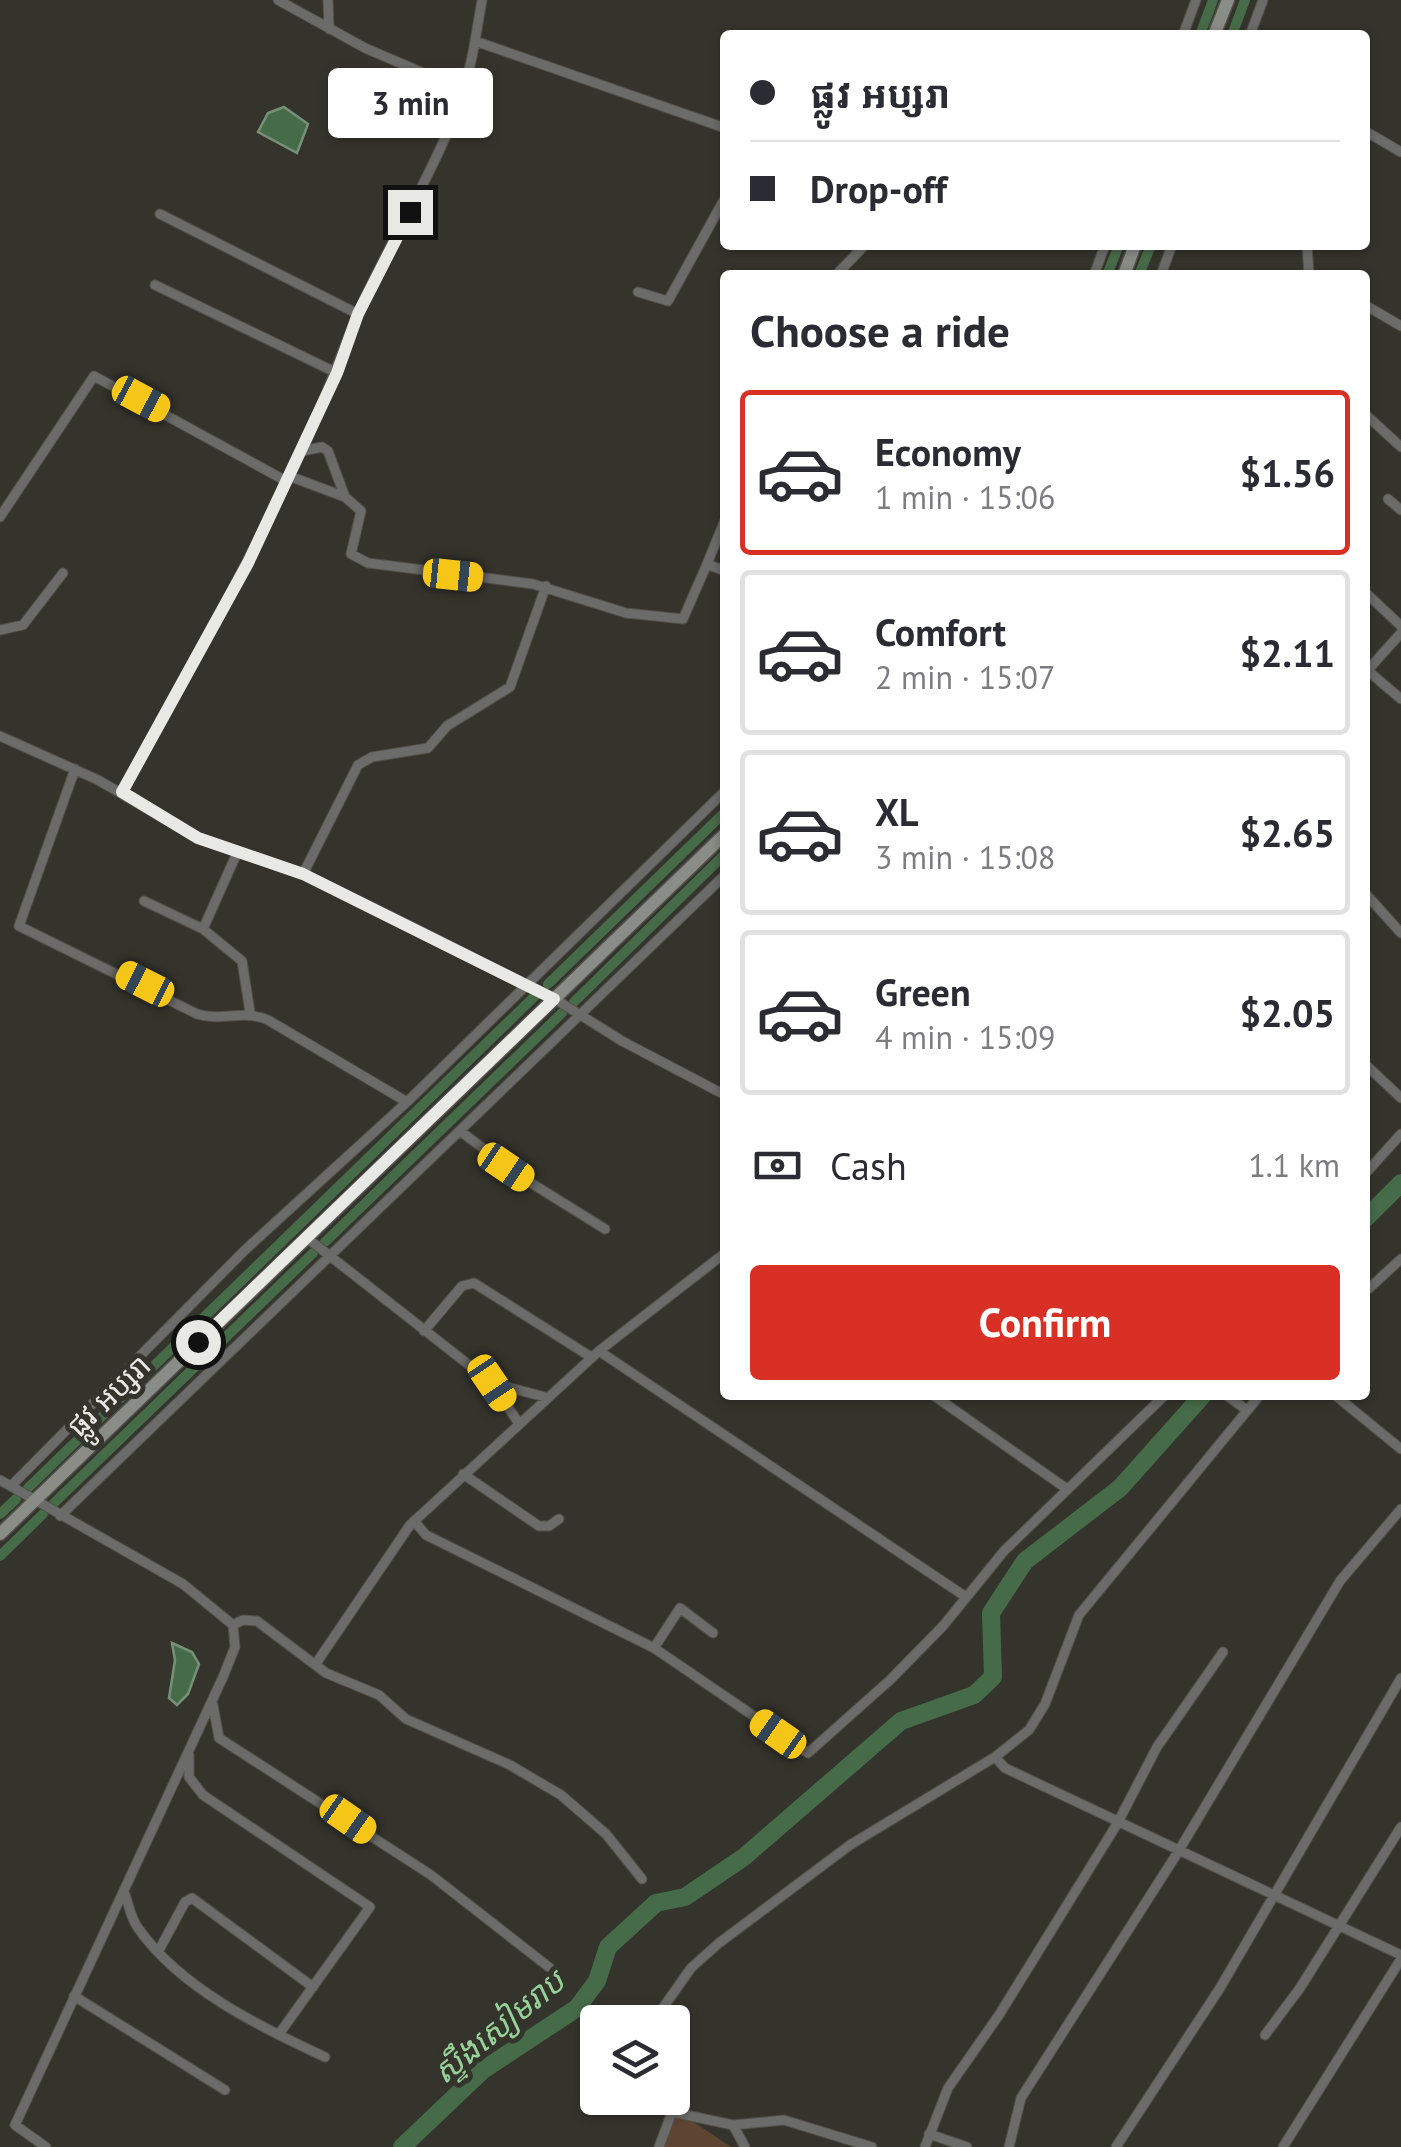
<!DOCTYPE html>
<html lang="en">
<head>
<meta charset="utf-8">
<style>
  :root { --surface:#fff; --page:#f2f2f3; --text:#2b2b33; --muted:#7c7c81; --line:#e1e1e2; --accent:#d93025 }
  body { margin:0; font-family:"PT Sans","Noto Sans Khmer",sans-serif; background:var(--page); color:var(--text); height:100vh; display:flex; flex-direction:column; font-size:38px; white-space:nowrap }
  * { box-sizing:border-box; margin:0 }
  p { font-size:32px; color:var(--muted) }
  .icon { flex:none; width:55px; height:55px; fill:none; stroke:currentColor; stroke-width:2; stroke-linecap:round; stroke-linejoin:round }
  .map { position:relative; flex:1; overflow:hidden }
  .details { position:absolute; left:720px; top:270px; width:650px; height:1130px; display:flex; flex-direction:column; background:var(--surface); border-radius:10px; box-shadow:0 2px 8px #0004 }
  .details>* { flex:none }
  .guide { position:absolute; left:720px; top:30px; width:650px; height:220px; border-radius:10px; box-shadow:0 2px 8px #0004; display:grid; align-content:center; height:220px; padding:0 30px; background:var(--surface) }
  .tools { position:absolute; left:580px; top:2005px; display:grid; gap:20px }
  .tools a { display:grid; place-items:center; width:110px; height:110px; border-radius:10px; background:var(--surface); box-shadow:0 2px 8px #0004; font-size:50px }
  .end { position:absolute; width:45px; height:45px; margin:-22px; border:12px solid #e8e8e4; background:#111; box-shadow:0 0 0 5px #111 }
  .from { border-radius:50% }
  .bubble { position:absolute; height:70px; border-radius:10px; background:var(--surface); box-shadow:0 2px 8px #0004; font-size:32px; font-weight:800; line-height:70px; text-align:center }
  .car { position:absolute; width:30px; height:60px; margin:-30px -15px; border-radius:12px; box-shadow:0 0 8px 2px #0007; background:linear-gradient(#f5c518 24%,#345 0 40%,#f5c518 0 76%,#345 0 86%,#f5c518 0) }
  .guide b { display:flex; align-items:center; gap:35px; height:95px; font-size:38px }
  .guide b+b { border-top:2px solid var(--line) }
  .guide i { width:25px; height:25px; background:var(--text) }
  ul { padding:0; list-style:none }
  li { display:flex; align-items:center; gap:30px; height:165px; margin:0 20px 15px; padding:0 10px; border:5px solid var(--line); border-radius:10px }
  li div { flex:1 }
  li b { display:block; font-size:38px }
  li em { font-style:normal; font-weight:800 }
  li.active { border-color:var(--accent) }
  li>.icon { width:90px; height:90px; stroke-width:1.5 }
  h2 { padding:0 30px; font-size:45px; line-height:120px }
  .pay { display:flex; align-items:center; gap:25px; height:110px; padding:0 30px; font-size:38px }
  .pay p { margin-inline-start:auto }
  .primary-button { display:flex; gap:20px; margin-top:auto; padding:20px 30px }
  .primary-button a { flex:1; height:115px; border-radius:10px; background:var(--accent); color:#fff; font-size:40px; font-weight:800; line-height:115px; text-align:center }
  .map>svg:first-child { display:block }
  .green { fill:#5d4532 }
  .water { fill:#466b48; stroke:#779077; stroke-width:2.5 }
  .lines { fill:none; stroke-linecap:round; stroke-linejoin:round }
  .canal { stroke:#466b48; stroke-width:10 }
  .river { stroke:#466b48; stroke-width:18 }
  .street-casing { stroke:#515049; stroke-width:11 }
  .secondary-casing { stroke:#515049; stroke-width:15 }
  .street { stroke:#6b6c69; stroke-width:9 }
  .secondary { stroke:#8a8c87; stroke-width:12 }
  .route { stroke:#e8e8e4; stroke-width:12 }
  .labels { text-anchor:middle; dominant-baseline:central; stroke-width:10; stroke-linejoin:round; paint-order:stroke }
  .street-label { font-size:30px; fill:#e8e8e4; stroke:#34332c }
  .water-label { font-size:32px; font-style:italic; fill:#96d198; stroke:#34332c }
</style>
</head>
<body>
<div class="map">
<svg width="1401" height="2147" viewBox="0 0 1401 2147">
  <rect width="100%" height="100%" fill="#34332c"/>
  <path class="green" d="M676,2110L731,2147H655Z"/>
  <path class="water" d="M284,107L308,124L297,153L258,132L268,113Z
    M172,1643L192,1652L199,1664L188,1694L177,1705L169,1698L175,1660Z"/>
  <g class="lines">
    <path class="canal" d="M1200,35L1213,0
      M1232,35L1245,0
      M1107,275L1119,245
      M1139,275L1151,245
      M548,984L725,812
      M574,1002L725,854
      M325,1242L562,1013
      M28,1488L536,995
      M54,1503L313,1253
      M0,1514L16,1499
      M0,1556L43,1514"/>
    <path class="river" d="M1365,1219L1401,1183
      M402,2147L483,2070L577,2008L597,1981L608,1947L656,1903L685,1897L744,1857L901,1721L974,1695L993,1677L991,1613L1025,1561L1120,1488L1203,1395"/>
    <g class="street-casing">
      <path id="street" d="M278,0L365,48L463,90
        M328,0L329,29
        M1183,35L1196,0
        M1250,35L1263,0
        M475,41L482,0
        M1365,131L1401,152
        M160,214L358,314
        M1307,245L1309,275
        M836,275L865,245
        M1094,275L1105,245
        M1161,275L1172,245
        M155,285L337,373
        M638,292L668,301L725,198
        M1365,305L1401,326
        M1365,414L1401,447
        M302,451L322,447L328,451L345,497L361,511L351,554L368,563L533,584L626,613L683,619L707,564L725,571
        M289,476L345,497
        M1388,499L1401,510
        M0,517L94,376L286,481
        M707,564L725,520
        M1365,592L1401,626
        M0,630L23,625L63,573
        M1368,671L1401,699
        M1365,673L1401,633
        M0,736L98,780L198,838L303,874L424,933L555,999L622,1041L725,1095
        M75,769L19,926L197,1014C223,1022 243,1009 268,1020L407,1102
        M122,792C185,679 248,565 303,448C324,404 339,358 358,314C396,224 459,140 475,41L725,128
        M303,874L358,765L372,757L428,748L447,726L510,687L546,586
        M1365,893L1401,933
        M144,901L203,929L237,853
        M203,929L242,961L250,1012
        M1365,1064L1401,1098
        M460,1131L523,1178L605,1229
        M1365,1174L1401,1134
        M307,1238L492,1383L518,1422
        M1365,1292L1401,1259
        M424,1331L462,1286L474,1283L591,1357
        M599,1351L966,1597
        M492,1383L545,1397
        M933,1395L1067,1489
        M1226,1395L1247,1410
        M1335,1395L1401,1449
        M463,1474L539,1526H549L559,1519
        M0,1480L183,1584L233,1625L235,1647L223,1677L15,2125L46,2147
        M11,1486L245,1250L407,1102L725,791
        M60,1516L725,875
        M414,1521L426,1535L654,1648L808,1753L890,1680L943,1626L1004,1551L1165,1395
        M233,1625L243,1620L257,1621L326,1673L379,1695L406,1719L510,1765L561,1795L606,1834L642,1879
        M654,1648L680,1608L713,1633
        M315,1665L410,1525L599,1351L725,1253
        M213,1705L219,1738L431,1875L550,1968
        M189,1755V1777L203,1795L370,1907L279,2034
        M995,1757L1005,1768L1401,1955
        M124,1892C129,1904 130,1917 138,1928C180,1988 260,2027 325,2057
        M158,1952L185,1902L192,1898L313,1987
        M74,1996L225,2090
        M653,2022L691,1968L719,1943L850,1845L995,1757L1029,1730L1045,1704L1079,1615L1260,1395
        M1265,2035L1300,1988L1401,1827
        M641,2098L672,2112L659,2147
        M672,2112L733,2125L745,2147
        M733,2125L784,2120L872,2147
        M929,2134L967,2147
        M925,2147L948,2088L999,2015L1117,1824L1157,1747L1223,1652
        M1009,2147L1021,2098L1178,1852L1340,1581L1401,1509
        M1116,2147L1220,1988L1401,1678
        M1283,2147L1401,1959"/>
    </g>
    <g class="secondary-casing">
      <path id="secondary" d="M1214,35L1228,0
        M1124,275L1135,245
        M0,1534L725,834"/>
    </g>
    <use href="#street" class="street"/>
    <use href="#secondary" class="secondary"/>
  </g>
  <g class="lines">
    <path class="route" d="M198,1342L554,999L303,874L198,838L122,792L248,563L337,373L358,314L410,212"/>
  </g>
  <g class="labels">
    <g class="street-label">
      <text transform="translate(108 1395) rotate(-44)">ផ្លូវ អប្សរា</text>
    </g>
    <g class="water-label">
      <text transform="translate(498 2026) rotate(-39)">ស្ទឹងសៀមរាប</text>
    </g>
  </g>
</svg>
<div class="tools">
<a><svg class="icon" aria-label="layers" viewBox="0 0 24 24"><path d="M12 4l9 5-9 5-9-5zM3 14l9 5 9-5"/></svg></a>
</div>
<i class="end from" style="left:198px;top:1342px"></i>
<i class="end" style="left:410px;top:212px"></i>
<div class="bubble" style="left:328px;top:68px;width:165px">3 min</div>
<i class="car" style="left:141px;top:399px;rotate:118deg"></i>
<i class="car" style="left:453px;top:575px;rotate:96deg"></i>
<i class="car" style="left:145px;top:984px;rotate:297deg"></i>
<i class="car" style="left:506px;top:1167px;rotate:124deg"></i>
<i class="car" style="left:492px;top:1383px;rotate:146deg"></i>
<i class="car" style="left:778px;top:1734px;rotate:305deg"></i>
<i class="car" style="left:348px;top:1819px;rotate:125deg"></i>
<div class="guide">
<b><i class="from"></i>ផ្លូវ អប្សរា</b>
<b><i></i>Drop-off</b>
</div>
<section class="details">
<h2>Choose a ride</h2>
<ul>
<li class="active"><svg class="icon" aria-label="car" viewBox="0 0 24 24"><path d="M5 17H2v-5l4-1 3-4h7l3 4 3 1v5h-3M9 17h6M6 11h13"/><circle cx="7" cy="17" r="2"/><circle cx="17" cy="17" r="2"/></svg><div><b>Economy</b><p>1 min · 15:06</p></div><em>$1.56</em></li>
<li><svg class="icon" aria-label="car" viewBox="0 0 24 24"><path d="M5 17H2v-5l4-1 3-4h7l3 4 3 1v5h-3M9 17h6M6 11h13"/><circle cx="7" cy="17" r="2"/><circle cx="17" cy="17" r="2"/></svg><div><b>Comfort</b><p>2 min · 15:07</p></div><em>$2.11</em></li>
<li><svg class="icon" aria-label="car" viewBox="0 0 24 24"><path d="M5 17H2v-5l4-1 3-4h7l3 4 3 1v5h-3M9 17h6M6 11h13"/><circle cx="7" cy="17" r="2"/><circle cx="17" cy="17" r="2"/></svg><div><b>XL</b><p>3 min · 15:08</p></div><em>$2.65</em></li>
<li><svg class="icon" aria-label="car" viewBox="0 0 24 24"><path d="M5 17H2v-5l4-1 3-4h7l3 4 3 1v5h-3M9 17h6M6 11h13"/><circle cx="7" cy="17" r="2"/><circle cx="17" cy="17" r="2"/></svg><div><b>Green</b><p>4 min · 15:09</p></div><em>$2.05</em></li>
</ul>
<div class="pay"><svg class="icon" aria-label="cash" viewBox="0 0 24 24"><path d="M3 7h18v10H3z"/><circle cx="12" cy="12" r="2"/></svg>Cash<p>1.1 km</p></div>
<div class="primary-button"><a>Confirm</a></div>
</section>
</div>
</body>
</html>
